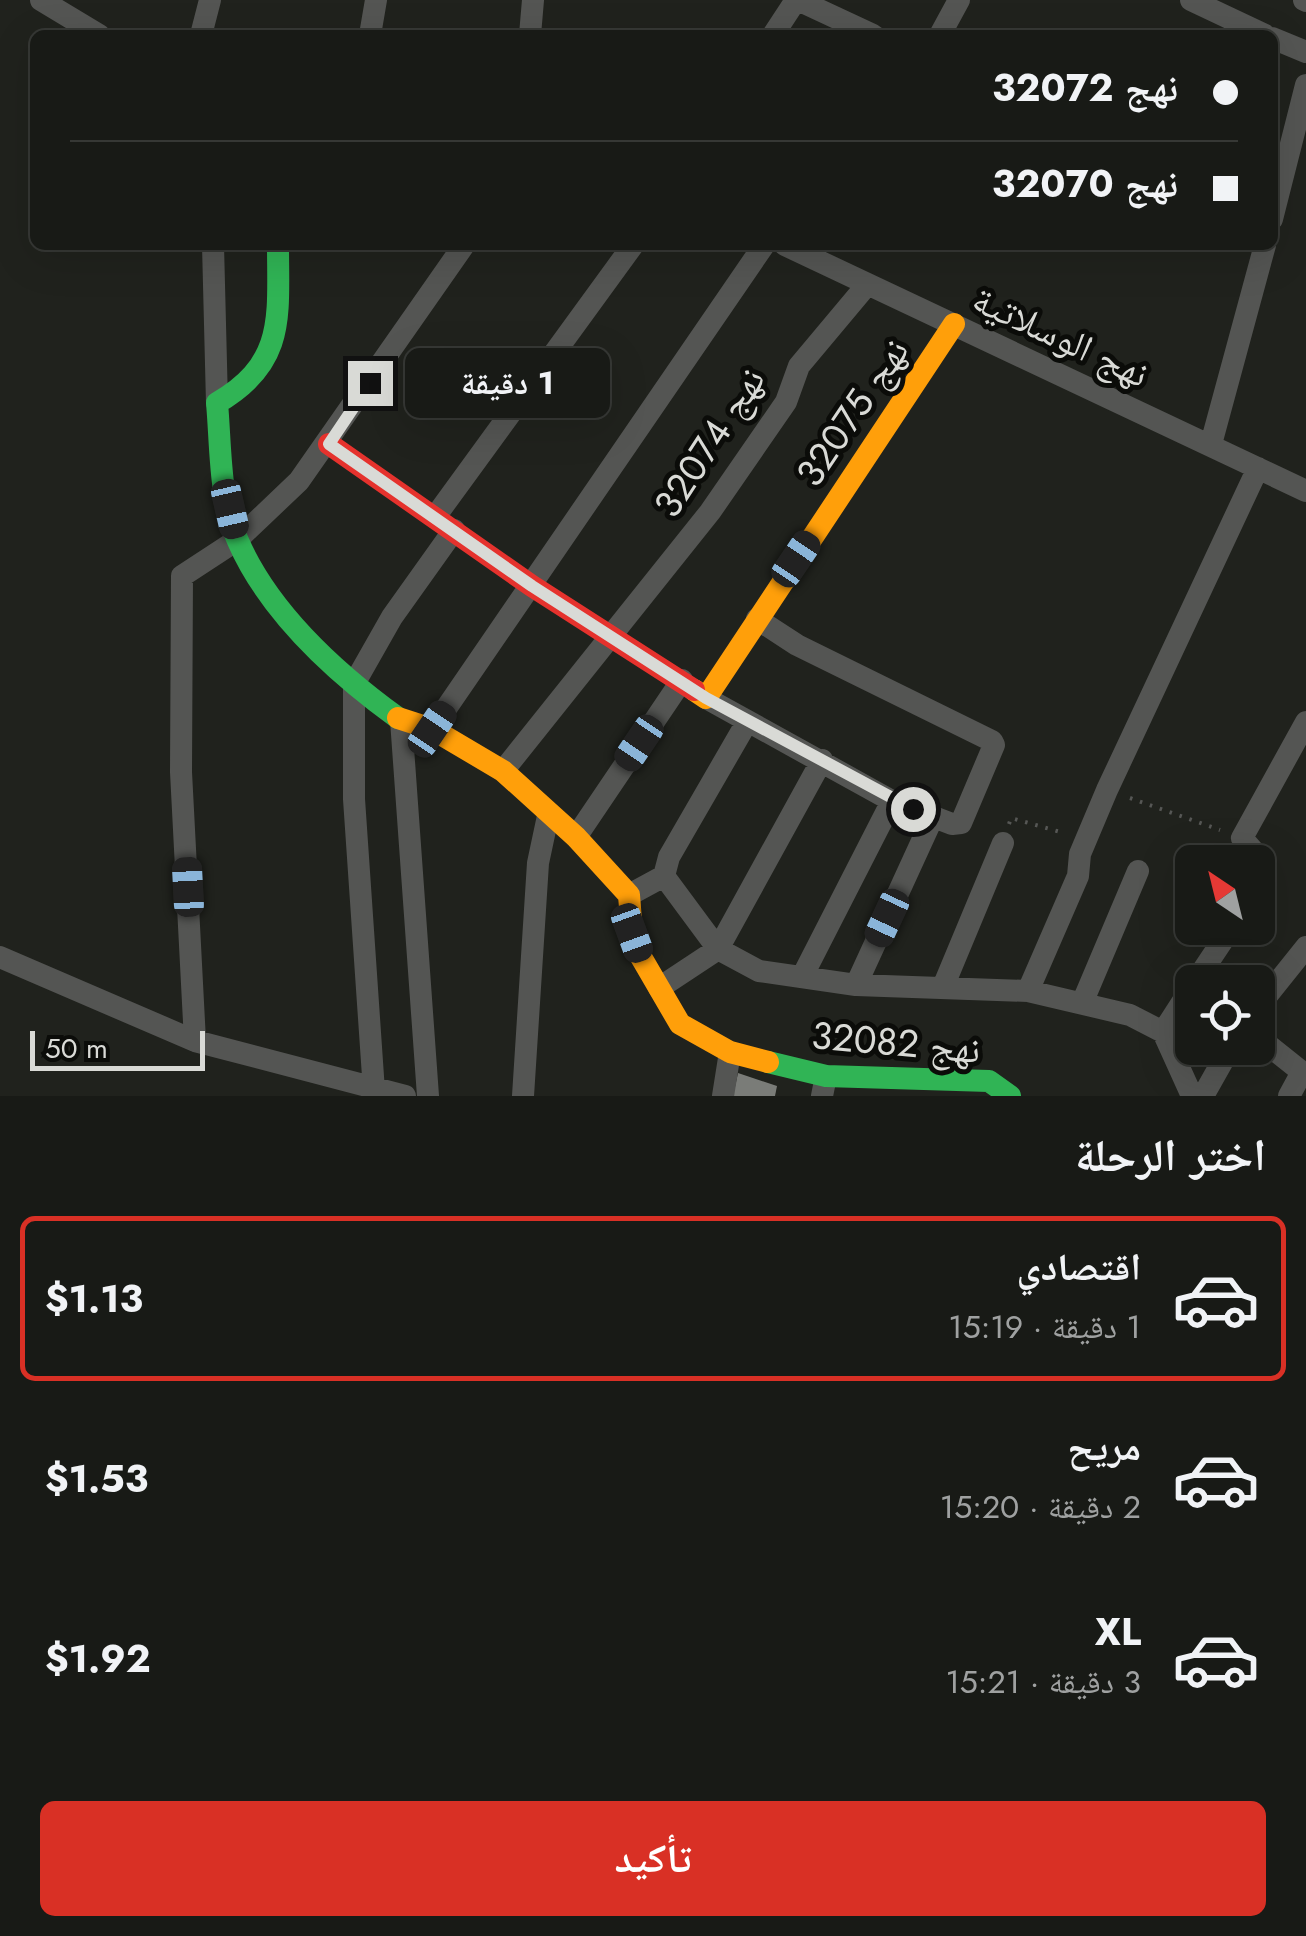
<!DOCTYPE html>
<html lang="ar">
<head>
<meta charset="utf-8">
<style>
  :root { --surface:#181a16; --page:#21231f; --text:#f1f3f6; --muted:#9fa1a1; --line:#363835; --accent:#d93025 }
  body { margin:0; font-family:Jost,"Noto Naskh Arabic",sans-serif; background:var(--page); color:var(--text); direction:rtl; height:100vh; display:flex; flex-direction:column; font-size:38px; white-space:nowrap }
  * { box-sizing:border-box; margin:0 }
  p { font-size:32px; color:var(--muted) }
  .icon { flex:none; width:55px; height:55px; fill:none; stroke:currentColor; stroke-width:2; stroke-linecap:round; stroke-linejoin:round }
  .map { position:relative; height:1096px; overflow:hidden; direction:ltr }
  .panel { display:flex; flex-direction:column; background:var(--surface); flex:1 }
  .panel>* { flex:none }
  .hud { position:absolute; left:30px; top:30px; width:1248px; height:220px; border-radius:15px; box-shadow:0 10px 40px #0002,0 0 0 2px var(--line); direction:rtl; display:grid; align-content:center; height:220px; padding:0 40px; background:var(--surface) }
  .needle { width:65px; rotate:325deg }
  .tools { position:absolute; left:1175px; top:845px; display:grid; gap:20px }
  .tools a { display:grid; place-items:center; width:100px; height:100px; border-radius:15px; background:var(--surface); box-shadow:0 10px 40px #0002,0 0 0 2px var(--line); font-size:50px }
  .scale { position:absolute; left:30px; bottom:25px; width:175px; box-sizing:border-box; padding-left:10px; border:5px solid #d9dad6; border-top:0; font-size:28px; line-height:35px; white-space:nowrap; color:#d9dad6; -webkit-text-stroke:8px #0b0c09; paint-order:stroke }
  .end { position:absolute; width:45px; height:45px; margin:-22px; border:12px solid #d9dad6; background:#111; box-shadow:0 0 0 5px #111 }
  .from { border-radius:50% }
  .bubble { position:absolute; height:70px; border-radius:15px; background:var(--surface); box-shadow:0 10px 40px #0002,0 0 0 2px var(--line); font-size:32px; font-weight:700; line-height:70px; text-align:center; direction:rtl }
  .car { position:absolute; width:30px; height:60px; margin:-30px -15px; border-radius:12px; box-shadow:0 0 8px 2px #0007; background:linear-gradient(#222 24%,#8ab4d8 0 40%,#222 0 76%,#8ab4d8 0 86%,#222 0) }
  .hud b { display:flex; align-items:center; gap:35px; height:95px; font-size:38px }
  .hud b+b { border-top:2px solid var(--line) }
  .hud i { width:25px; height:25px; background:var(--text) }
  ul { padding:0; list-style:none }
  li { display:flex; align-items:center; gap:30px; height:165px; margin:0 20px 15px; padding:0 20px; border:5px solid transparent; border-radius:15px }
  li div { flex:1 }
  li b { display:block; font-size:38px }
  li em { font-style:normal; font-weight:700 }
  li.selected { border-color:var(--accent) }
  li>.icon { width:90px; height:90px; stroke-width:1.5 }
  h2 { padding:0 40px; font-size:45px; line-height:120px }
  .button { display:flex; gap:20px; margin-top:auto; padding:20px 40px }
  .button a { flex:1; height:115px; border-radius:15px; background:var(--accent); color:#fff; font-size:40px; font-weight:700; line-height:115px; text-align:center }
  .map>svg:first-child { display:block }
  .building { fill:#7a7c78 }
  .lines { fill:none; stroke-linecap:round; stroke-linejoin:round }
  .path { stroke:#565755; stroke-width:4; stroke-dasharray:2.5 8; stroke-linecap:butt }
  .street { stroke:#545553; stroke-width:22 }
  .fast { stroke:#30b455; stroke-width:22 }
  .slow { stroke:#ff9f0a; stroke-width:22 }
  .jam { stroke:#e5322d; stroke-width:22 }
  .route { stroke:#d9dad6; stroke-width:12 }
  .labels { text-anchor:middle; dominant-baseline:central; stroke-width:10; stroke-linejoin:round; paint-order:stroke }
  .street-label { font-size:38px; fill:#d9dad6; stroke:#0b0c09 }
</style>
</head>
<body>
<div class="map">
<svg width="1306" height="1096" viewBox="0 0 1306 1096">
  <rect width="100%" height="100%" fill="#20221d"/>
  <path class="building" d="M738,1073L777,1086L775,1096H733Z"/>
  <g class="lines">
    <path class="path" d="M1130,798L1220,830
      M1009,824L1011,818L1064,833"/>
    <path class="street" d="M41,0L99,35
      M798,0L873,35
      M1191,0L1265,35
      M1304,0L1306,1
      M201,35L210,0
      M370,35L376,0
      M530,35L533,0
      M773,35L796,0
      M940,35L959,0
      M1272,38L1306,52
      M1272,219L1306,85
      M213,245L217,403
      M785,245L1306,491
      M1211,444L1265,245
      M435,517L633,245
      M706,698L892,801L952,824L961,823L994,745L992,741L797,645L757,619
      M401,720L428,1096
      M432,729L764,245
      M503,771L710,512L786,402L799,366L866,286
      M576,837L682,680
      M664,876L669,857L747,722
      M1258,888L1263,862L1242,838L1306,722
      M629,895L664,876L718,949L759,971L856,985L1028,991L1130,1015L1163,1032L1192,1096
      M0,957L195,1041L405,1096
      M802,977L892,801
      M1195,982L1231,928
      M856,985L933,817
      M943,987L1003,843
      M659,988L718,949L822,760
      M1028,991L1078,876L1080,854L1107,790L1258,468
      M1083,1001L1138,871
      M1258,1007L1306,947
      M1163,1032L1192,987
      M1258,1037L1302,1072L1289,1096
      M195,1041L181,772L182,576L237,540L299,481L464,245
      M374,1091L354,799V684L392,617L454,530
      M523,1096L538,863L548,816
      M723,1096L730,1052
      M822,1096L826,1076
      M1203,1096L1230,1048"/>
    <path class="fast" d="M278,245C278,317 286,363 217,403C221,447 219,500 238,541C269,612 336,673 398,718
      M768,1062L826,1076L989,1081L1010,1096"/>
    <path class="slow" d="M694,690L706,698L954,324
      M398,718L432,729L503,771L576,837L629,895L632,933L641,957L680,1024L730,1052L768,1062"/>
    <path class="jam" d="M329,444L532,586L694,690"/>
  </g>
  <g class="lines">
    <path class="route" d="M370,383L329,444L532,586L706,698L913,809"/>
  </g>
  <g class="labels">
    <g class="street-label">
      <text transform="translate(1061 336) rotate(25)">نهج الوسلاتية</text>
      <text transform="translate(852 412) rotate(-56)">نهج 32075</text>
      <text transform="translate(709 442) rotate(-57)">نهج 32074</text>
      <text transform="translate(896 1042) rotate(5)">نهج 32082</text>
    </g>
  </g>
</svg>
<div class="tools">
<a><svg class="needle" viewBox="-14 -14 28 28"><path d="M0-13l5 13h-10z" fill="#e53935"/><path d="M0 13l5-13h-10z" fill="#9fa1a1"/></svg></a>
<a><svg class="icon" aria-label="locate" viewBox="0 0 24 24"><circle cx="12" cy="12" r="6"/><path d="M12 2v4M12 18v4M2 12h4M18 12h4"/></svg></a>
</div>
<div class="scale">50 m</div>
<i class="end from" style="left:913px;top:809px"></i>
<i class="end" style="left:370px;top:383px"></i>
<div class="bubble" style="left:405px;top:348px;width:205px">1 دقيقة</div>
<i class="car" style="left:230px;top:509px;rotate:167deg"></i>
<i class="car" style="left:796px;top:559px;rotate:34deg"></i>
<i class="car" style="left:432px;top:729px;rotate:34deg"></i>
<i class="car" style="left:639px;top:743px;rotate:214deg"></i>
<i class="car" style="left:188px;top:887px;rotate:357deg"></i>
<i class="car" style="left:887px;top:918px;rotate:205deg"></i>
<i class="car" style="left:632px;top:933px;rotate:160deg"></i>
<div class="hud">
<b><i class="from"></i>نهج 32072</b>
<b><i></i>نهج 32070</b>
</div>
</div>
<section class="panel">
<h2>اختر الرحلة</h2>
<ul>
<li class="selected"><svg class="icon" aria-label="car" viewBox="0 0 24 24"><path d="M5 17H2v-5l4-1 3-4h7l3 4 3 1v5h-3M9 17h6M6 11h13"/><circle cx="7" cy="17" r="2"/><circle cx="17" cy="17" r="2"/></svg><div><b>اقتصادي</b><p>1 دقيقة · 15:19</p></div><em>$1.13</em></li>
<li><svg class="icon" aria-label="car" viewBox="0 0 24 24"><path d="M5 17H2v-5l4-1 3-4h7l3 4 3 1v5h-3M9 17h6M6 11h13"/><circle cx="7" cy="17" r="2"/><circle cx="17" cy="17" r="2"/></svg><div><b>مريح</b><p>2 دقيقة · 15:20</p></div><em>$1.53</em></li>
<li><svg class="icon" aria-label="car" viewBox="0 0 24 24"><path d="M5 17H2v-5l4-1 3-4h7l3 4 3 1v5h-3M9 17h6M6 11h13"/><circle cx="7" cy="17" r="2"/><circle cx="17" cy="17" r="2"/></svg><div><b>XL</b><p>3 دقيقة · 15:21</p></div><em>$1.92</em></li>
</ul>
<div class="button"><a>تأكيد</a></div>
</section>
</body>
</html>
